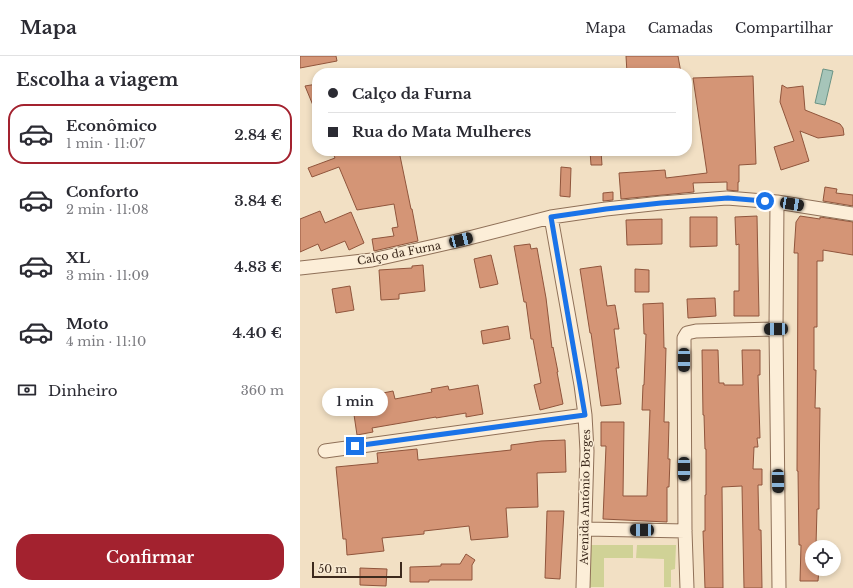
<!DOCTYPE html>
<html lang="pt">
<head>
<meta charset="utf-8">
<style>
  :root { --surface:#fff; --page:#f2f2f3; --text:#2b2b33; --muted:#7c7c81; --line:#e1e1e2; --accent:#a3222f }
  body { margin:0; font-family:"Libre Baskerville",serif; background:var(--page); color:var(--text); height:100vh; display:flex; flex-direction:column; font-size:15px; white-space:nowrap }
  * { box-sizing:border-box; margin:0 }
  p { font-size:13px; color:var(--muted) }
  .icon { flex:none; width:22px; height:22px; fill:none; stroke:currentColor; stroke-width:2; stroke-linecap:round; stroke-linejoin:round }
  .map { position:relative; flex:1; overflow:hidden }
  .sheet { display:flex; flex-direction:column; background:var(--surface); width:300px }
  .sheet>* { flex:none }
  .guide { position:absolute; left:12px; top:12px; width:380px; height:88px; border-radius:16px; box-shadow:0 2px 6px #0003; display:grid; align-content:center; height:88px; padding:0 16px; background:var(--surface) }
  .buttons { position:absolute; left:505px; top:484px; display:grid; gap:8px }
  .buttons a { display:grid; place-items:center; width:36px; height:36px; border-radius:50%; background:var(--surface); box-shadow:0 2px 6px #0003; font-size:20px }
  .scale { position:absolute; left:12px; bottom:10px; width:90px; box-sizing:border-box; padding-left:4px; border:2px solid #3d2a1d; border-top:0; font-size:11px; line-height:14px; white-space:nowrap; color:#3d2a1d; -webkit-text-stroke:3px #f9ebd4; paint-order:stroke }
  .end { position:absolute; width:18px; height:18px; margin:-9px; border:5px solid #1a73e8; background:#fff; box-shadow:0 0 0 2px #fff }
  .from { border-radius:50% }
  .bubble { position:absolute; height:28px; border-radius:14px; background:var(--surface); box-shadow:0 2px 6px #0003; font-size:13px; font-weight:600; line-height:28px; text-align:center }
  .car { position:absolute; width:12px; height:24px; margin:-12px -6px; border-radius:5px; box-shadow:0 0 3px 1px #0007; background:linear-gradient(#222 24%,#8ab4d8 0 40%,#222 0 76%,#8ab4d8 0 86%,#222 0) }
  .guide b { display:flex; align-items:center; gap:14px; height:38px; font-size:15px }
  .guide b+b { border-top:1px solid var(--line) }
  .guide i { width:10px; height:10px; background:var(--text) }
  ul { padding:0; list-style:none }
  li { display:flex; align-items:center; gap:12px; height:60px; margin:0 8px 6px; padding:0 8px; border:2px solid transparent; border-radius:16px }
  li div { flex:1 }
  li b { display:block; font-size:15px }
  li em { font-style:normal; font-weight:600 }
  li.on { border-color:var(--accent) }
  li>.icon { width:36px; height:36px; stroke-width:1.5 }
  h2 { padding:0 16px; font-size:18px; line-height:48px }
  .pay { display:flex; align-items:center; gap:10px; height:44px; padding:0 16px; font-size:15px }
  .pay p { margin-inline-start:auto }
  .button { display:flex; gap:8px; margin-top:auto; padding:8px 16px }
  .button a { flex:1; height:46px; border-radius:16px; background:var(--accent); color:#fff; font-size:16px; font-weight:600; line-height:46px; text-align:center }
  header { display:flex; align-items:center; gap:24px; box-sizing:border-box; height:56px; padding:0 20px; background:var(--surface); border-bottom:1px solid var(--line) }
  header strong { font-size:19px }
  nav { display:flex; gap:22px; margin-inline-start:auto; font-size:14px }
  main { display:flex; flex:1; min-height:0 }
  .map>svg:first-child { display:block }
  .green { fill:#d0d296 }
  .water { fill:#a6c5b9; stroke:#6b9486 }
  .building { fill:#d49576; stroke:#90553c }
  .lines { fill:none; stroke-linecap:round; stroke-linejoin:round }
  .minor-casing { stroke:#8f7058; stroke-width:15 }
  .minor { stroke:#fceed8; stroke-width:13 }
  .route { stroke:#1a73e8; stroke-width:5 }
  .labels { text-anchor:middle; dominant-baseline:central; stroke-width:3; stroke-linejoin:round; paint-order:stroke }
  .street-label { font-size:11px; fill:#3d2a1d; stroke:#f9ebd4 }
</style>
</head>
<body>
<header>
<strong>Mapa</strong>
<nav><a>Mapa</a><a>Camadas</a><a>Compartilhar</a></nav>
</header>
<main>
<section class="sheet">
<h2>Escolha a viagem</h2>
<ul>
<li class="on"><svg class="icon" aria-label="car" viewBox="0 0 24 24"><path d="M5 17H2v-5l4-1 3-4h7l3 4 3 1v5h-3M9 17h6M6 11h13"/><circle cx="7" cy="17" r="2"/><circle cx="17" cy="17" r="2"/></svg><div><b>Econômico</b><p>1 min · 11:07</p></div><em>2.84 €</em></li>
<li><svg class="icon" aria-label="car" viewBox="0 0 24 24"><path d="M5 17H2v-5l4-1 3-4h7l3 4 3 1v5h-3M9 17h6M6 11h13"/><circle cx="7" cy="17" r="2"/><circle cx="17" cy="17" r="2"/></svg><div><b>Conforto</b><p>2 min · 11:08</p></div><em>3.84 €</em></li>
<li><svg class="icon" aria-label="car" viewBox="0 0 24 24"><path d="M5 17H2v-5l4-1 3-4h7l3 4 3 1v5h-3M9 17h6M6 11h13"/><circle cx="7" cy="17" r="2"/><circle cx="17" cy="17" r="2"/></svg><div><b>XL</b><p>3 min · 11:09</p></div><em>4.83 €</em></li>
<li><svg class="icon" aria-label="car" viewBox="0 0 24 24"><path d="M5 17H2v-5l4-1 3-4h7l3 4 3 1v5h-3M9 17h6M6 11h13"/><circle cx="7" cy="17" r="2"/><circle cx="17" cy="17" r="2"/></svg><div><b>Moto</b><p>4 min · 11:10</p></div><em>4.40 €</em></li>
</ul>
<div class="pay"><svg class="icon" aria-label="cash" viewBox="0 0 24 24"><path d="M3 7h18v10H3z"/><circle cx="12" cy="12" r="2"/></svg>Dinheiro<p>360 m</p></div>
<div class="button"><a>Confirmar</a></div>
</section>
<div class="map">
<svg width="553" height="532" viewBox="0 0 553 532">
  <rect width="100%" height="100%" fill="#f2e0c4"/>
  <path class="green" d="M290,489H333V502H304V531H290Z
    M337,489H376L375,513L371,514V531H364V503L336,502Z"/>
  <path class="water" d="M523,13L533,15L525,49L515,47Z"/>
  <path class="building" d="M0,0H36L37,5L0,12Z
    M326,0H378L381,17H327Z
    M453,20L456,108L439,109V126H438V135L427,134V126L393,127L394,136L321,143L319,117L365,114L366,122L407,117L393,22Z
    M17,28V59L5,30Z
    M482,29L487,32L503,30L505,54L540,68L543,72L544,79L518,82L500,75L509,105L481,114L474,91L494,85L480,46Z
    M32,95H99L111,153H112L118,185L74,195L72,183L94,180L92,172L98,171L94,148L57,154L39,111L12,121L8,112L35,102Z
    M290,95H301L302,109H291Z
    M261,111L271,112L270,141L260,140Z
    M525,131L537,133L536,137L553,139V150L523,145Z
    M313,136V144L303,145V137Z
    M20,155L25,167L51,156L64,187L49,194L45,185L21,195L18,188L0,196V163Z
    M457,160L459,260H434V235H439V188L436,189L435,161Z
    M500,160L520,163V161L553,166V199L523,194V205H517V271H514V314H516L515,352H520L519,426V453H517L516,489H512V513H519L518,525H500L501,489H499L498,415H497L498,197H494L496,166Z
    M390,161H417V190L390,191Z
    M362,163V188L327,189L326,164Z
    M230,188L231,193L237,192L246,242L252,292L253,291L258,316H257L263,348L240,354L234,329L241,327L233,283H231L226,246H224L214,190Z
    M191,199L198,228L180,232L174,203Z
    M123,209L125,235L99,238V243L81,244L79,214L112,212V210Z
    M301,210L307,250L315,249L319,273H314L319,312H316L321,348L301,350L291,277H290L280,213Z
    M335,213L349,214V236H335Z
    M50,230L54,254L36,257L32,233Z
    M415,242L416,260L388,262L387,243Z
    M363,247L364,292H366L364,366H369L368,403H370L369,431H367V466L303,463L306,390H301V366H324L323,440H347L350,354H342L343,329H344L346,278H344L343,248Z
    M208,270L210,283L183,288L181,275Z
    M402,294H418L419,327H424V329H443L442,294H460V319H458L460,382H457L458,391H454L453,413H462V429H458L459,474H461L462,532H444L442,430L422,431L423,532H405L403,475H405V439H406V393H405L404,359H403Z
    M178,329L183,358L166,361V357L136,362V361L72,372L73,376L57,379L53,352L79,347L78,338L93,335L95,343L132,336L131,333L148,330L149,334Z
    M265,384L266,416L237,417L238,451L206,452L208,481L171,484L169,470L124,475V478L82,482L84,495L47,499L46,483H43L36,411L78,407L77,397L117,393L118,404L211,394V389L241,385Z
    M247,455H264L260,523L245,522Z
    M166,498L175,504L172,509V524H129V526H110V511L141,510V508H160Z
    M60,512L87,513L86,530L60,529Z"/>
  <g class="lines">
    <g class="minor-casing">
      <path id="minor" d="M477,146L476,273L479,532
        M251,161L281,329L285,359L287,395L283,532
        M0,212L72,204L161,184L251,161L306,153L361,147L427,142L477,146L553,158
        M25,395L285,359
        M286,473L385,475
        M387,532L385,475L384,282L387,277L396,275L476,273"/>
    </g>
    <use href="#minor" class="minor"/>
  </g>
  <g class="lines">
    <path class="route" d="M55,390L285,359L251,161L306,153L361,147L428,142L465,145"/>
  </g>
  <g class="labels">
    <g class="street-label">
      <text transform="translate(99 197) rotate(-11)">Calço da Furna</text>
      <text transform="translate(285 441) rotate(-89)">Avenida António Borges</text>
    </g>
  </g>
</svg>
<div class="buttons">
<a><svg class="icon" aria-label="locate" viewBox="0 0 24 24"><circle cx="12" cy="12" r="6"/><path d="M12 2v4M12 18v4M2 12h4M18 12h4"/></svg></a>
</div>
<div class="scale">50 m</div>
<i class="end from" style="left:465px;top:145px"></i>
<i class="end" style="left:55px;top:390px"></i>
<div class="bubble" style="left:22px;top:332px;width:66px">1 min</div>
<i class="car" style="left:492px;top:148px;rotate:99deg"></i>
<i class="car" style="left:161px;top:184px;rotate:76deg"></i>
<i class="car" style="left:476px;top:273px;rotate:269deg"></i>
<i class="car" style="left:384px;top:304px;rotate:180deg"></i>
<i class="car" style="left:384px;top:413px;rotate:180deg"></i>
<i class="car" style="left:478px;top:425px;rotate:179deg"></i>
<i class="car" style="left:342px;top:474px;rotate:271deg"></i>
<div class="guide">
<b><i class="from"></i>Calço da Furna</b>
<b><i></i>Rua do Mata Mulheres</b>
</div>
</div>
</main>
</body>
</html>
